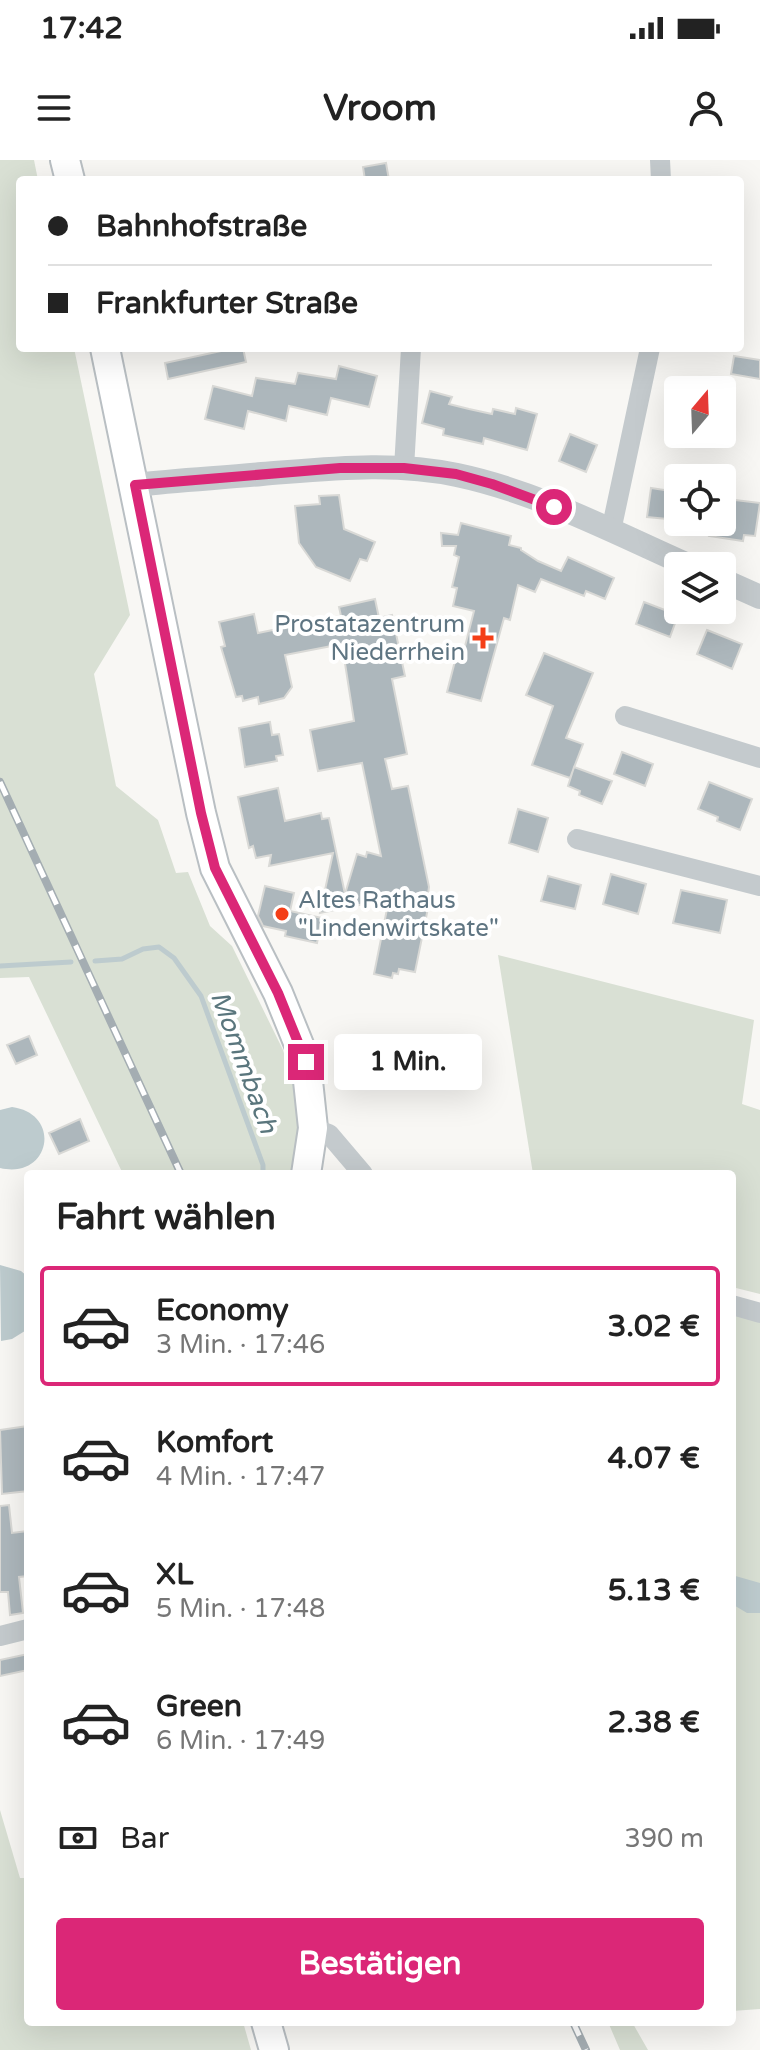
<!DOCTYPE html>
<html lang="de">
<head>
<meta charset="utf-8">
<style>
  :root { --surface:#fff; --page:#f6f6f6; --text:#222; --muted:#767676; --line:#e0e0e0; --accent:#db2777 }
  body { margin:0; font-family:"Varela Round",sans-serif; background:var(--page); color:var(--text); height:100vh; display:flex; flex-direction:column; font-size:30px; white-space:nowrap }
  * { box-sizing:border-box; margin:0 }
  p { font-size:26px; color:var(--muted) }
  .icon { flex:none; width:44px; height:44px; fill:none; stroke:currentColor; stroke-width:2; stroke-linecap:round; stroke-linejoin:round }
  .map { position:relative; flex:1; overflow:hidden }
  .drawer { position:absolute; left:24px; top:1010px; width:712px; height:856px; display:flex; flex-direction:column; background:var(--surface); border-radius:8px; box-shadow:0 8px 32px #0002 }
  .drawer>* { flex:none }
  .hud { position:absolute; left:16px; top:16px; width:728px; height:176px; border-radius:8px; box-shadow:0 8px 32px #0002; display:grid; align-content:center; height:176px; padding:0 32px; background:var(--surface) }
  .needle { width:52px; rotate:19deg }
  .buttons { position:absolute; left:664px; top:216px; display:grid; gap:16px }
  .buttons a { display:grid; place-items:center; width:72px; height:72px; border-radius:8px; background:var(--surface); box-shadow:0 8px 32px #0002; font-size:40px }
  .end { position:absolute; width:36px; height:36px; margin:-18px; border:10px solid #db2777; background:#fff; box-shadow:0 0 0 4px #fff }
  .from { border-radius:50% }
  .bubble { position:absolute; height:56px; border-radius:8px; background:var(--surface); box-shadow:0 8px 32px #0002; font-size:26px; font-weight:700; line-height:56px; text-align:center }
  .hud b { display:flex; align-items:center; gap:28px; height:76px; font-size:30px }
  .hud b+b { border-top:2px solid var(--line) }
  .hud i { width:20px; height:20px; background:var(--text) }
  ul { padding:0; list-style:none }
  li { display:flex; align-items:center; gap:24px; height:120px; margin:0 16px 12px; padding:0 16px; border:4px solid transparent; border-radius:8px }
  li div { flex:1 }
  li b { display:block; font-size:30px }
  li em { font-style:normal; font-weight:700 }
  li.selected { border-color:var(--accent) }
  li>.icon { width:72px; height:72px; stroke-width:1.5 }
  h2 { padding:0 32px; font-size:36px; line-height:96px }
  .pay { display:flex; align-items:center; gap:20px; height:88px; padding:0 32px; font-size:30px }
  .pay p { margin-inline-start:auto }
  .cta { display:flex; gap:16px; margin-top:auto; padding:16px 32px }
  .cta a { flex:1; height:92px; border-radius:8px; background:var(--accent); color:#fff; font-size:32px; font-weight:700; line-height:92px; text-align:center }
  .status { display:flex; justify-content:space-between; align-items:center; height:56px; padding:0 40px; background:var(--surface); direction:ltr }
  .status svg { height:22px; fill:currentColor }
  header { display:flex; justify-content:space-between; align-items:center; height:104px; padding:0 32px; background:var(--surface); font-size:36px; font-weight:700 }
  .map>svg:first-child { display:block }
  .green { fill:#d9e0d4 }
  .water { fill:#bdcbce }
  .lines { fill:none; stroke-linecap:round; stroke-linejoin:round }
  .stream { stroke:#bdcbce; stroke-width:5 }
  .building { fill:#adb7bc; stroke:#d9d9d6; stroke-width:2 }
  .secondary-casing { stroke:#b9bfc3; stroke-width:32 }
  .minor { stroke:#c4cacd; stroke-width:20 }
  .tertiary { stroke:#c4cacd; stroke-width:24 }
  .secondary { stroke:#fff; stroke-width:28 }
  .rail-casing { stroke:#a4adb2; stroke-width:8 }
  .rail { stroke:#fff; stroke-width:5; stroke-dasharray:15; stroke-linecap:butt }
  .route { stroke:#db2777; stroke-width:10 }
  .poi-dot { fill:#f43e17; stroke:#fff; stroke-width:3 }
  .labels { text-anchor:middle; dominant-baseline:central; stroke-width:8; stroke-linejoin:round; paint-order:stroke }
  .poi-label { font-size:24px; fill:#5f7582; stroke:#fff; text-anchor:end }
  .water-label { font-size:26px; font-style:italic; fill:#5a767d; stroke:#fff }
</style>
</head>
<body>
<div class="status"><b>17:42</b><svg viewBox="0 0 49 12"><path d="M0 12V9h3v3zM5 12V6h3v6zM10 12V3h3v9zM15 12V0h3v12zM26 1h20v11H26zM47 4h2v5h-2z"/></svg></div>
<header><svg class="icon" aria-label="menu" viewBox="0 0 24 24"><path d="M4 6h16M4 12h16M4 18h16"/></svg>Vroom<svg class="icon" aria-label="person" viewBox="0 0 24 24"><circle cx="12" cy="8" r="4"/><path d="M4 21q1-7 8-7t8 7"/></svg></header>
<div class="map">
<svg width="760" height="1890" viewBox="0 0 760 1890">
  <rect width="100%" height="100%" fill="#f8f7f4"/>
  <path class="green" d="M0,0H34L38,20H20V188H74L130,455L94,514L116,626L158,660L176,713L188,712L210,766L232,786L283,890L296,931L301,957L294,1014H123L29,817L0,818Z
    M498,795L754,860L742,944L760,950V1134L732,1127V1014H533Z
    M732,1153L760,1160V1849L732,1851Z
    M0,1650L20,1718H28V1862H243L251,1890H0Z
    M608,1862H632L648,1890H620Z"/>
  <path class="water" d="M12,947C63,954 50,1020 0,1008V950Z
    M0,1105L21,1111L28,1117V1169L12,1179L1,1181Z
    M732,1415L760,1423V1453H747L732,1444Z"/>
  <g class="lines">
    <path class="stream" d="M95,801L122,799L143,789L159,787L174,798L201,836L263,1005V1014
      M0,806L71,802"/>
  </g>
  <path class="building" d="M386,3L389,20H365L363,7Z
    M235,188H243L246,202L168,219L165,203Z
    M734,196L760,200V219L731,214Z
    M339,206L377,216L369,247L331,238L327,255L289,246L286,261L248,251L244,269L205,259L213,226L252,236L256,218L295,224L298,213L336,219Z
    M430,231L452,237L449,244L469,249L492,254L493,249L515,254L516,248L537,254L527,290L484,278L483,284L443,275L444,269L422,263Z
    M570,274L597,285L586,312L559,301Z
    M651,328L678,332V360L647,357Z
    M339,335L344,369L375,382L367,401L360,399L350,421L316,407L299,383L295,346L320,344L319,336Z
    M735,340L760,343L755,376L744,375L743,381L709,376L711,362H722V342L735,344Z
    M461,363L511,376L509,385L521,388V390L538,401L561,411L568,397L614,418L605,439L586,431L584,436L541,419L535,432L518,425L510,460L504,458L481,541L447,532L455,501L461,502L474,451L453,446L457,428L452,427L459,397L454,395L456,386H442L441,373L458,375Z
    M375,439L379,458L392,455L405,516L392,519L407,594L385,599L392,629L408,626L429,727L426,748H428L415,812L399,809L398,814L393,813L392,818L374,814L389,739L320,753L333,693L269,706L271,695L256,698L253,686L249,688L238,637L278,628L285,661L321,653L322,659L329,658L345,734L357,694L366,697L367,692L381,696L362,603L318,611L310,570L354,561L342,484L285,495L292,527L284,538L259,544L258,537L243,541L242,536L236,537L221,487L225,486L219,462L254,454L258,473L341,456L339,447Z
    M644,442L678,455L670,477L636,464Z
    M707,470L742,484L732,509L697,494Z
    M544,493L593,513L566,578L583,584L570,618L532,605L553,546L526,535Z
    M270,562L272,575L279,574L283,595L276,596L277,601L245,607L239,568Z
    M622,592L653,604L645,626L614,614Z
    M574,607L612,621L602,644L579,635L580,631L568,626Z
    M709,622L752,639L740,670L717,661L718,657L698,649Z
    M518,649L548,658L538,692L509,683Z
    M611,714L646,724L638,754L603,744Z
    M548,716L581,725L575,749L541,741Z
    M265,726L294,733L290,751L322,758L317,783L285,776L286,771L263,766L258,756Z
    M681,730L727,740L720,773L673,763Z
    M29,876L37,895L16,904L7,885Z
    M80,959L89,981L59,994L49,973Z
    M28,1266V1331L2,1334L0,1270Z
    M9,1345L12,1373L28,1371V1416L19,1417L23,1453L10,1455L8,1432H0V1346Z
    M28,1494V1510L0,1516V1500Z"/>
  <g class="lines">
    <g class="secondary-casing">
      <path id="secondary" d="M65,0L70,20
        M105,188L201,653L215,708L278,833L306,902L313,968L306,1014
        M266,1862L274,1890"/>
    </g>
    <path class="minor" d="M660,0L661,20
      M404,308L411,188
      M611,371L650,188
      M625,556L760,598
      M577,679L760,726
      M313,968L329,974L363,1014
      M732,1145L760,1153
      M0,1476L28,1469"/>
    <path class="tertiary" d="M135,325C177,320 220,318 262,314C327,309 393,301 457,315C538,332 615,373 690,406
      M722,420L760,437"/>
    <use href="#secondary" class="secondary"/>
    <g class="rail-casing">
      <path id="rail" d="M0,622L181,1014
        M573,1862L586,1890"/>
    </g>
    <use href="#rail" class="rail"/>
  </g>
  <g class="lines">
    <path class="route" d="M306,902L278,833L215,708L201,653L135,325L340,308H404L456,314L492,324L554,347"/>
  </g>
  <g class="poi-dot">
    <path d="M479 466h8v8h8v8h-8v8h-8v-8h-8v-8h8z"/>
    <circle cx="282" cy="754" r="8"/>
  </g>
  <g class="labels">
    <g class="poi-label">
      <text x="465" y="464">Prostatazentrum<tspan x="465" dy="28">Niederrhein</tspan></text>
      <text x="298" y="740" text-anchor="start">Altes Rathaus<tspan x="298" dy="28">"Lindenwirtskate"</tspan></text>
    </g>
    <g class="water-label">
      <text transform="translate(244 902) rotate(70)">Mommbach</text>
    </g>
  </g>
</svg>
<div class="buttons">
<a><svg class="needle" viewBox="-14 -14 28 28"><path d="M0-13l5 13h-10z" fill="#e53935"/><path d="M0 13l5-13h-10z" fill="#767676"/></svg></a>
<a><svg class="icon" aria-label="locate" viewBox="0 0 24 24"><circle cx="12" cy="12" r="6"/><path d="M12 2v4M12 18v4M2 12h4M18 12h4"/></svg></a>
<a><svg class="icon" aria-label="layers" viewBox="0 0 24 24"><path d="M12 4l9 5-9 5-9-5zM3 14l9 5 9-5"/></svg></a>
</div>
<i class="end from" style="left:554px;top:347px"></i>
<i class="end" style="left:306px;top:902px"></i>
<div class="bubble" style="left:334px;top:874px;width:148px">1 Min.</div>
<div class="hud">
<b><i class="from"></i>Bahnhofstraße</b>
<b><i></i>Frankfurter Straße</b>
</div>
<section class="drawer">
<h2>Fahrt wählen</h2>
<ul>
<li class="selected"><svg class="icon" aria-label="car" viewBox="0 0 24 24"><path d="M5 17H2v-5l4-1 3-4h7l3 4 3 1v5h-3M9 17h6M6 11h13"/><circle cx="7" cy="17" r="2"/><circle cx="17" cy="17" r="2"/></svg><div><b>Economy</b><p>3 Min. · 17:46</p></div><em>3.02 €</em></li>
<li><svg class="icon" aria-label="car" viewBox="0 0 24 24"><path d="M5 17H2v-5l4-1 3-4h7l3 4 3 1v5h-3M9 17h6M6 11h13"/><circle cx="7" cy="17" r="2"/><circle cx="17" cy="17" r="2"/></svg><div><b>Komfort</b><p>4 Min. · 17:47</p></div><em>4.07 €</em></li>
<li><svg class="icon" aria-label="car" viewBox="0 0 24 24"><path d="M5 17H2v-5l4-1 3-4h7l3 4 3 1v5h-3M9 17h6M6 11h13"/><circle cx="7" cy="17" r="2"/><circle cx="17" cy="17" r="2"/></svg><div><b>XL</b><p>5 Min. · 17:48</p></div><em>5.13 €</em></li>
<li><svg class="icon" aria-label="car" viewBox="0 0 24 24"><path d="M5 17H2v-5l4-1 3-4h7l3 4 3 1v5h-3M9 17h6M6 11h13"/><circle cx="7" cy="17" r="2"/><circle cx="17" cy="17" r="2"/></svg><div><b>Green</b><p>6 Min. · 17:49</p></div><em>2.38 €</em></li>
</ul>
<div class="pay"><svg class="icon" aria-label="cash" viewBox="0 0 24 24"><path d="M3 7h18v10H3z"/><circle cx="12" cy="12" r="2"/></svg>Bar<p>390 m</p></div>
<div class="cta"><a>Bestätigen</a></div>
</section>
</div>
</body>
</html>
